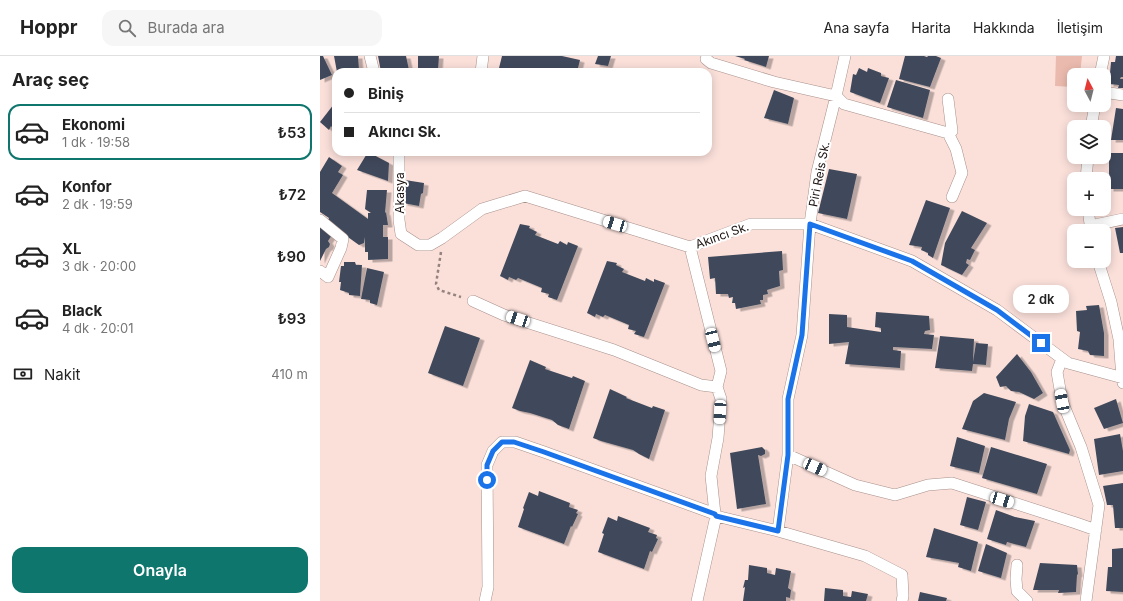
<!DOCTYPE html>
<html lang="tr">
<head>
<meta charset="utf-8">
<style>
  :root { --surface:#fff; --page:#f6f6f6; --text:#222; --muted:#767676; --line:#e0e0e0; --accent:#0f766e }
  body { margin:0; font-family:Inter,sans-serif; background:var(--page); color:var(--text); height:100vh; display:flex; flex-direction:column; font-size:15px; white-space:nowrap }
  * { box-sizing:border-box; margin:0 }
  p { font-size:13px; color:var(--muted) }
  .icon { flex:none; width:22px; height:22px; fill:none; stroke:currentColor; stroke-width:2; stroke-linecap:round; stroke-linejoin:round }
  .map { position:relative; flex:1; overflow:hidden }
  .sheet { display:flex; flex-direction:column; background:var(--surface); width:320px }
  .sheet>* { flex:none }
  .guide { position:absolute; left:12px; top:12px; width:380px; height:88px; border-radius:12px; box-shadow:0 2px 10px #0003; display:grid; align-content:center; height:88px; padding:0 12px; background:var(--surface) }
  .needle { width:26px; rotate:353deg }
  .controls { position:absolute; left:747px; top:12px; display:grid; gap:8px }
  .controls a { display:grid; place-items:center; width:44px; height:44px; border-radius:8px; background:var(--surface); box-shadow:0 2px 10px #0003; font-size:20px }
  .end { position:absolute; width:18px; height:18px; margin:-9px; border:5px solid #1a73e8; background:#fff; box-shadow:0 0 0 2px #fff }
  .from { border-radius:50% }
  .bubble { position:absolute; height:28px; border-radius:12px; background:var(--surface); box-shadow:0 2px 10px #0003; font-size:13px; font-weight:600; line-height:28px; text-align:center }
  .car { position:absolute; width:12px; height:24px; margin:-12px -6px; border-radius:5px; box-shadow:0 0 3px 1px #0007; background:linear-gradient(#fff 24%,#345 0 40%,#fff 0 76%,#345 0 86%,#fff 0) }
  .guide b { display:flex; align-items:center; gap:14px; height:38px; font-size:15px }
  .guide b+b { border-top:1px solid var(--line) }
  .guide i { width:10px; height:10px; background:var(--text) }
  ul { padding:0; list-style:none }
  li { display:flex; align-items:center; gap:12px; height:56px; margin:0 8px 6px; padding:0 4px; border:2px solid transparent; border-radius:12px }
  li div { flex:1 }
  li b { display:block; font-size:15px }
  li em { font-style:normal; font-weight:600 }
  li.active { border-color:var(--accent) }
  li>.icon { width:36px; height:36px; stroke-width:1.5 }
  h2 { padding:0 12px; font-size:18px; line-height:48px }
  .pay { display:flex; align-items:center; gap:10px; height:44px; padding:0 12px; font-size:15px }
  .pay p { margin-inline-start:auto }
  .primary-button { display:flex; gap:8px; margin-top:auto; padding:8px 12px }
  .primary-button a { flex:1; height:46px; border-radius:12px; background:var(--accent); color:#fff; font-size:16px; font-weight:600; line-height:46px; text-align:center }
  header { display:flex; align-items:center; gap:24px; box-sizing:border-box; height:56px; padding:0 20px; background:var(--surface); border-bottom:1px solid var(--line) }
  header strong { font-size:19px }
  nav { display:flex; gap:22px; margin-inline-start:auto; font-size:14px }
  .search { width:280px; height:36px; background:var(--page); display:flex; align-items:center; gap:10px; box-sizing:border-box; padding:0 14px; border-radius:12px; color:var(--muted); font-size:15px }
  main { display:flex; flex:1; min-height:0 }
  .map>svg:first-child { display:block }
  .green { fill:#ebbaae }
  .building { fill:#414a5b; filter:url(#shadow) }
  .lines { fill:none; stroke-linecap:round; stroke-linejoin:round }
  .minor-casing { stroke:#a8908a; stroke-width:12 }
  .path { stroke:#96837e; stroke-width:2.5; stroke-dasharray:3 3; stroke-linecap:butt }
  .minor { stroke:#fff; stroke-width:11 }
  .route { stroke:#1a73e8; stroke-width:5 }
  .labels { text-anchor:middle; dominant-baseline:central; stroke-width:4; stroke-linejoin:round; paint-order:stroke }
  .street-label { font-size:12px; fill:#180f0d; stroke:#fff }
</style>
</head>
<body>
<header>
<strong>Hoppr</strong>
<div class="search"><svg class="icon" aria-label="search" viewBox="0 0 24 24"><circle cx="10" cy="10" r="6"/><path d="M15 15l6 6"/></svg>Burada ara</div>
<nav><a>Ana sayfa</a><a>Harita</a><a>Hakkında</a><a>İletişim</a></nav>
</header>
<main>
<section class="sheet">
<h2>Araç seç</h2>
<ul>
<li class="active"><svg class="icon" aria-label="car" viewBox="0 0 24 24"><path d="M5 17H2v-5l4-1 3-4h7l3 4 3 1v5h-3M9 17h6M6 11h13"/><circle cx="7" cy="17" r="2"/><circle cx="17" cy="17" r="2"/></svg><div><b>Ekonomi</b><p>1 dk · 19:58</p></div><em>₺53</em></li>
<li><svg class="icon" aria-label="car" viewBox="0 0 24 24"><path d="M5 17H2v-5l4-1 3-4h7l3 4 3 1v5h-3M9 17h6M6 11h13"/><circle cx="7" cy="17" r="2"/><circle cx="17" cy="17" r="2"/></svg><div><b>Konfor</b><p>2 dk · 19:59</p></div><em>₺72</em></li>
<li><svg class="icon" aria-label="car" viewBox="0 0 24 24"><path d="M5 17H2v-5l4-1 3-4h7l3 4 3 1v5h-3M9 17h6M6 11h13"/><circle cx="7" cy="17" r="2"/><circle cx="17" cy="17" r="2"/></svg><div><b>XL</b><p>3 dk · 20:00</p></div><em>₺90</em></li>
<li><svg class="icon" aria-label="car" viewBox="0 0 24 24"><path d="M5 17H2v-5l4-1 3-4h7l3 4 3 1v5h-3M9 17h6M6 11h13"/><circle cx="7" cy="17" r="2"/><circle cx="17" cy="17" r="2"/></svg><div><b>Black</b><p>4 dk · 20:01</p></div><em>₺93</em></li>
</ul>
<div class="pay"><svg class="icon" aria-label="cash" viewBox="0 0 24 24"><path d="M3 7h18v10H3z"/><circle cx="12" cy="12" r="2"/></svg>Nakit<p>410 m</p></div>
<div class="primary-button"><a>Onayla</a></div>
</section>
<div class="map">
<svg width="803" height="545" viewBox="0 0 803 545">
  <defs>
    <filter id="shadow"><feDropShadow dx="4.5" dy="2.5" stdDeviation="0" flood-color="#0004"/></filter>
  </defs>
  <rect width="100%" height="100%" fill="#fbe0da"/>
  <path class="green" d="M736,0H762L760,19H754V31L735,30Z"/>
  <path class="building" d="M0,0H3L12,19L0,24Z
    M14,0H38L39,14L30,16H17Z
    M58,0H86L89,14L84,16H61Z
    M98,0H119L118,14L98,13Z
    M182,0H242L260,4L257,16H195L179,12Z
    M278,0H291L288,10L275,8Z
    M415,0H449L446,11L424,4L425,3Z
    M585,0H604L607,1L608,0H616L621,2L610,31L579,23Z
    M796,0H803V21H801L800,23H803V32H798L799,29L789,28L791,6H795Z
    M539,12L547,16L548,12L561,17V20L569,22L560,47L530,36L533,18L536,19Z
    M576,24L610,34L603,62L567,51Z
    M454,34L474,42L468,68L444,62Z
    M14,48L16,49V62L14,64L16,65L15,68L16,66V76L11,70L9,74L0,66Z
    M796,52L803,53V84H791Z
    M48,96L69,107L68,125L37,114Z
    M789,97H803V133H789Z
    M9,101L22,110L18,116L23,119L12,137L48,163V157H51L45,153L47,134H67L65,157L66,156L68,169H63V181H68V203L48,204V196H45V181L44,187L39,189L7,166L9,162L0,156V116Z
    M509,113L537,118L527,163L498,157Z
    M85,124L104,127L103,137L101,138L99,150L83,147Z
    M606,144L630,152L613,202L608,199V197L601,194L602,191L589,189Z
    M642,155L667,167L651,192L655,194L650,204L647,203L646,207L649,209L642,219L621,209L625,187Z
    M200,168L210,170L209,172L217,176L215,179L238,188L240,185L247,189L248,186L258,190L237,244L228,241L229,238L221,236L222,232L198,222L196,224L189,221L188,224L180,220Z
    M4,170L12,179L8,185L10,188L9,191L6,193L0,205V171Z
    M803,171V197H800L795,172Z
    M462,195L463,214L459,215L460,230L447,234L448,238L443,239V244H440L441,248L416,253L415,247H412L413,241L409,242L408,238H396L395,222L390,223L388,201Z
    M287,205L297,207L296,209L304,213L302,216L325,225L326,222L334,226V223L345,227L324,281L314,278L316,275L308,273L309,269L285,259L283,261L276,258L275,261L267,257Z
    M24,206H35L36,209H42L40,240L29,239V237L20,234L21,226H19L21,210H24Z
    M47,212L64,216L57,249L50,247V244L41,243Z
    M779,249L784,277V300L770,299L768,295L758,293L760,276L757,275L756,255L767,254L766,250Z
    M556,256L609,260L610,274L605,275L604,278L614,279L612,293L573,291V294L581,295L580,312L525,308L529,286L509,288V258L527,259V271L561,276V272L555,271Z
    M125,270L160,282L143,330L108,317Z
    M620,280L654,283L653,306L656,287L668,288L666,309L653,308L652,315L615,312Z
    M697,298L711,316L723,337L714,343L699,336L691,335L686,330L680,331L676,321Z
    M210,304L226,311L225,313L252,322L253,320L265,325L249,373L238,369L232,364L210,357L200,355L192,352Z
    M290,333L307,341L306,342L332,352L333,350L345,354L329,403L319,398L313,394L281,385L273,382Z
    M664,337L696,346L689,363L685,384L642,373L653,345Z
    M796,343L803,367L784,373L774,352Z
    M709,348L733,356L750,394L749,398L703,385L705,360Z
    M800,378L803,395V415L779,419L774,383Z
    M637,381L665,390L659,417L630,410Z
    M442,391L445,394V398L441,400L438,399L446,448L417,453L410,397Z
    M671,391L727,408L717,438L662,422Z
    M803,427V472H795L793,449H787L783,430Z
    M219,435L250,447L249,451L258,454L256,457L258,458L252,471L251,470L244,488L198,471L204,453L203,452L209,436L218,440Z
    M647,441L666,446L658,474L640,469Z
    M676,454L695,461L715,465L706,491L687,486L686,489L667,483Z
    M298,460L330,472L328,476L337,479L336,482L338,483L332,496L330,495L324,513L278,496L284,478L282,477L288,461L297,465Z
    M614,472L658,486L651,515L638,511L639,507L606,501Z
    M666,488L687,497L681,522L658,515Z
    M803,492V536L786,535L788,511H792V493Z
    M720,507L757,509L758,518L757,519L756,536L738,537L739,534H713Z
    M429,509L447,512V517L455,519L456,512L471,515L468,532L471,534L470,542L466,541V545H423L425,531L423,532L425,524H428Z
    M505,532L523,534V540L531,541L532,535L548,538L546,545H504Z
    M600,536L627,542L626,545H598Z"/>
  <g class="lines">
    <g class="minor-casing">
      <path id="minor" d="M50,0L54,16
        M386,3L391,7L454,26L516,40L524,48L628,77L632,75L628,43
        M161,16L163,0
        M780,19L784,0
        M784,36L803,39
        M771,71L775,49
        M628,77L636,93L642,117L632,141
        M79,96V164L81,178L98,189H110L122,182L162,153L205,140L370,191L431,168H490L592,205L677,254L748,307L803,322
        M766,123L768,101
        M768,153L771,175
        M0,164L23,183L21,192L8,221L0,215
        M770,170L803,163
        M370,191L401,315L397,331L401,343L398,382L391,420L395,458L396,460L377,545
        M778,205L791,246L799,283L802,322L803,327
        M153,245L184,259L294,294L381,329L397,331
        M742,303L737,316L742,345L761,391L779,449L766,545
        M468,399L535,429L575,439L608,429L632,427L756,467L776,474
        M396,460L458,475L545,500L582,519L583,540L582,545
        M458,475L468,399V343L482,279L490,168L497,116L516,40L525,0
        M697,509L696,523L697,535L707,545
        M165,545L168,531L167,409L173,395L182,386H195L224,396L395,458"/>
    </g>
    <path class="path" d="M121,196L116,228L119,234L141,241"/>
    <use href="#minor" class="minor"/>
  </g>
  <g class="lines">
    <path class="route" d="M167,424V409L173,395L182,386H194L224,396L395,458L396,460L458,475L468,399V343L482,279L490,168L592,205L677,254L721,287"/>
  </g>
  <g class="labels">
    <g class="street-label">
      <text transform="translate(499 118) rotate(-79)">Piri Reis Sk.</text>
      <text transform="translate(79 137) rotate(-90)">Akasya</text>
      <text transform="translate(402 179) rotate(-20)">Akıncı Sk.</text>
    </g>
  </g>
</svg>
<div class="controls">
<a><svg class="needle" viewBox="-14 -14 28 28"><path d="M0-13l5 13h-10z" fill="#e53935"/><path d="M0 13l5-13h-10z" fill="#767676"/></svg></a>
<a><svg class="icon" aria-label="layers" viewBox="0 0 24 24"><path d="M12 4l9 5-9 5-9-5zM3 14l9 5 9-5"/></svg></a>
<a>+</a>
<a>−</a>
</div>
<i class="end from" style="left:167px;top:424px"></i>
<i class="end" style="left:721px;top:287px"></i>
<div class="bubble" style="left:693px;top:229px;width:56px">2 dk</div>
<i class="car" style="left:295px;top:168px;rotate:287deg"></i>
<i class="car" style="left:198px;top:263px;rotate:288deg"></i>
<i class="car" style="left:393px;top:284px;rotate:166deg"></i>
<i class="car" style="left:742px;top:345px;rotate:349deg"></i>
<i class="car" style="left:400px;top:356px;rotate:183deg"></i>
<i class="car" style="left:495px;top:411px;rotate:114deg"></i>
<i class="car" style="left:682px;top:444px;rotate:107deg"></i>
<div class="guide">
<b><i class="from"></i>Biniş</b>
<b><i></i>Akıncı Sk.</b>
</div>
</div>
</main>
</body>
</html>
